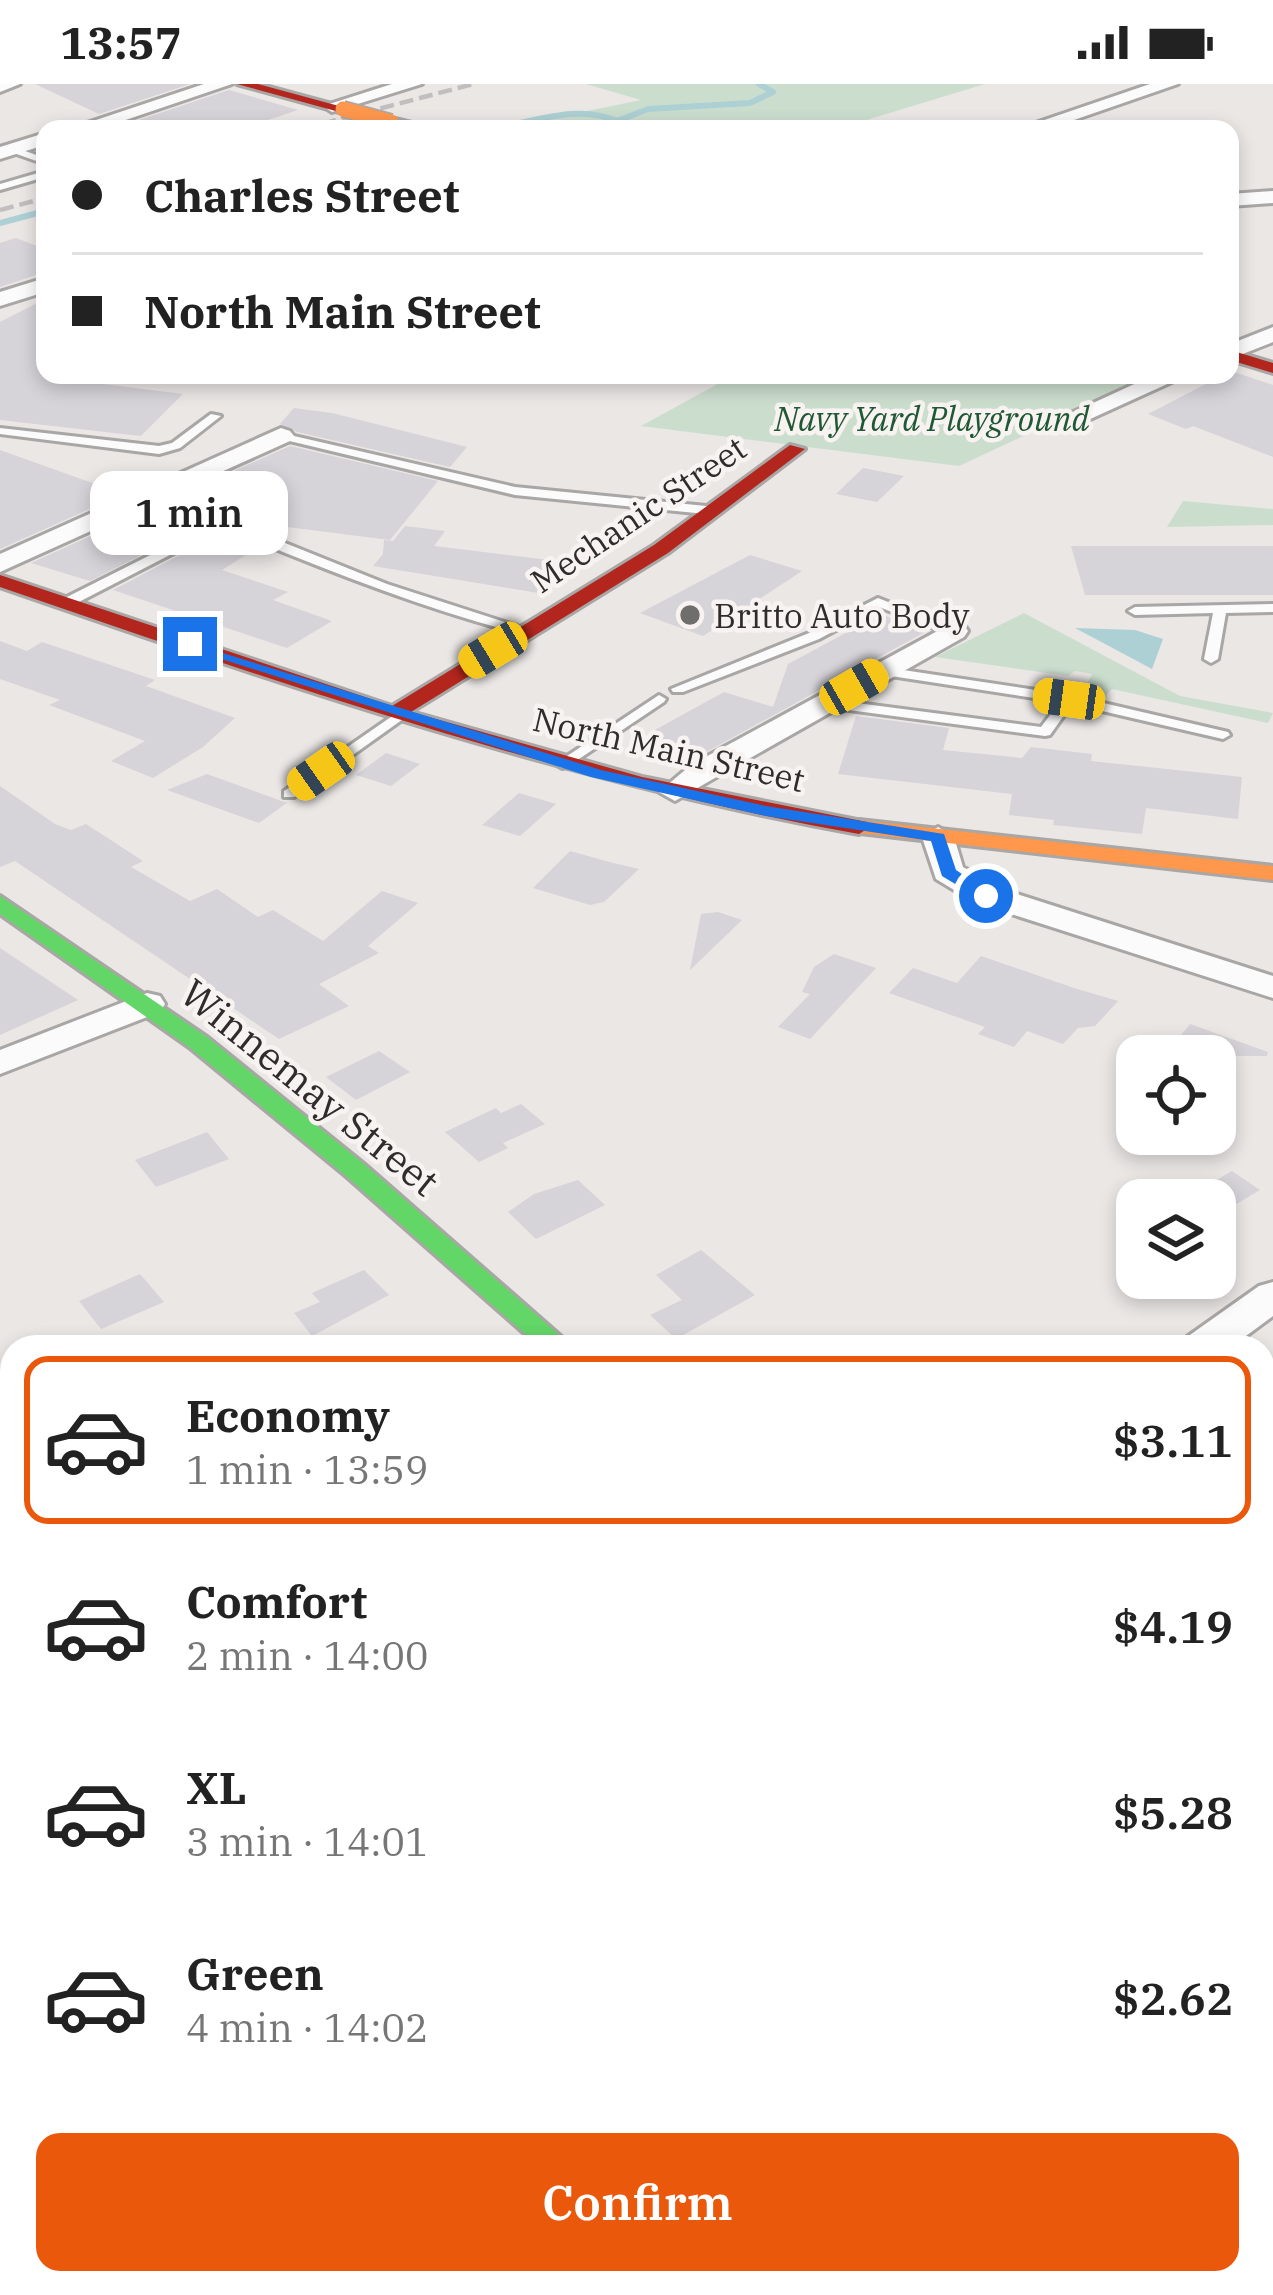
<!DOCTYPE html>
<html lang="en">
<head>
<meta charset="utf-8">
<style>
  :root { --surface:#fff; --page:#f2f2f2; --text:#222; --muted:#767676; --line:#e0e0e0; --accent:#ea580c }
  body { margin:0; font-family:"IBM Plex Serif",serif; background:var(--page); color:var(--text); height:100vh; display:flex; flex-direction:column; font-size:45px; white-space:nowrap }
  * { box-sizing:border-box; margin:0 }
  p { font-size:39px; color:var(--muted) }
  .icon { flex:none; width:66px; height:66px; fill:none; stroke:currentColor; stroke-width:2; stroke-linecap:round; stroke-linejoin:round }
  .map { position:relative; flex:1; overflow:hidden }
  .drawer { position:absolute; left:0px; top:1251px; width:1275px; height:960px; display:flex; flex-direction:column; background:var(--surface); border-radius:36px 36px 0 0; box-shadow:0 6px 18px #0003 }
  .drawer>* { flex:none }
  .guide { position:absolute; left:36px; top:36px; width:1203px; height:264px; border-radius:24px; box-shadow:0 6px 18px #0003; display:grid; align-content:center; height:264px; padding:0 36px; background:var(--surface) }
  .fabs { position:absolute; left:1116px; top:951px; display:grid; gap:24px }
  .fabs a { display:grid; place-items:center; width:120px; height:120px; border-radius:24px; background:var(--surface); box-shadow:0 6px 18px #0003; font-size:60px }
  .end { position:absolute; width:54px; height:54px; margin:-27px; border:15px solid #1a73e8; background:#fff; box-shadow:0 0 0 6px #fff }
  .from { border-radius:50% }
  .bubble { position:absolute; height:84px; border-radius:24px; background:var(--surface); box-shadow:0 6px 18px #0003; font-size:39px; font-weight:600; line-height:84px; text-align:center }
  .car { position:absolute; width:36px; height:72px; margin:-36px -18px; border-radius:15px; box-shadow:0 0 9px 3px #0007; background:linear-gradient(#f5c518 24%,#345 0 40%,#f5c518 0 76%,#345 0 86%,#f5c518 0) }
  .guide b { display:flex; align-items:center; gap:42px; height:114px; font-size:45px }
  .guide b+b { border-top:3px solid var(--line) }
  .guide i { width:30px; height:30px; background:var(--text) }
  ul { padding:21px 0 0; list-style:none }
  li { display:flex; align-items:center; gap:36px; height:168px; margin:0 24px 18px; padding:0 12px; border:6px solid transparent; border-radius:24px }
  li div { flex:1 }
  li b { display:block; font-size:45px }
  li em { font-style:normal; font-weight:600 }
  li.active { border-color:var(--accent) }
  li>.icon { width:108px; height:108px; stroke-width:1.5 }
  .action { display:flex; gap:24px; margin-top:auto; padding:24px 36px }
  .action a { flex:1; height:138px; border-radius:24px; background:var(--accent); color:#fff; font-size:48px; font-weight:600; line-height:138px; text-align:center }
  .status { display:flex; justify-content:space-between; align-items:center; height:84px; padding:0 60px; background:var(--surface); direction:ltr }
  .status svg { height:33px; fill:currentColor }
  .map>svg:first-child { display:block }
  .green { fill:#cbdece }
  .water { fill:#add0d5 }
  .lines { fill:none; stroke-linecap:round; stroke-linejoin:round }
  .stream { stroke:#add0d5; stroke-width:6 }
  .building { fill:#d6d3d9 }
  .lane-casing { stroke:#a9a7a5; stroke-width:6 }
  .street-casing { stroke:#a9a7a5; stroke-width:6 }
  .fast-casing { stroke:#a9a7a5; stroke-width:6 }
  .slow-casing { stroke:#a9a7a5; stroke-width:6 }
  .jam-casing { stroke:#a9a7a5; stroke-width:6 }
  .lane { fill:#fcfbfb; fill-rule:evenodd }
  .street { fill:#fcfbfb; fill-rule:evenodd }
  .fast { fill:#63d668; fill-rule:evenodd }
  .slow { fill:#ff974d; fill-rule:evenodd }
  .jam { fill:#b3261e; fill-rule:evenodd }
  .rail { stroke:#c0bebe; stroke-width:4.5; stroke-dasharray:14 6; stroke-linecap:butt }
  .slow-bridge-casing { stroke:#a9a7a5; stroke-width:18; stroke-linecap:butt }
  .slow-bridge { stroke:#ff974d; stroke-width:15 }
  .route { fill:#1a73e8 }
  .poi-dot { fill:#706e6d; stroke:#f8f3f1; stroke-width:4.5 }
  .labels { text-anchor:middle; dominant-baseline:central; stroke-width:9; stroke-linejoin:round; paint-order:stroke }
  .far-park-label { font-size:33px; font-style:italic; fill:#1f5835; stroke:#f8f3f1 }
  .far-street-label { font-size:33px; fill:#2e2d2c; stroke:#f8f3f1 }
  .far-poi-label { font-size:33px; fill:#2e2d2c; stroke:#f8f3f1; text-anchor:start }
  .street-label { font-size:39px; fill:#2e2d2c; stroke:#f8f3f1 }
</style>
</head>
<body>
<div class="status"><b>13:57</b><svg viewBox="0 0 49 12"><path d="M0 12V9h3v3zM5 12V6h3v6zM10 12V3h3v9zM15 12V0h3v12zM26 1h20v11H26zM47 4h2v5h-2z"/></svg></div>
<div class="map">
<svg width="1273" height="2211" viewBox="0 0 1273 2211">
  <rect width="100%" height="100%" fill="#eae7e5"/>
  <path class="green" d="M586,0H985L837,45H499L641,16Z
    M734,291H1154L959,382L641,342Z
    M1183,417L1273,425V441L1167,443Z
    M1024,529L1180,612L1273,629L1268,639L1112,605L1103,614L1083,608L1092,590L1075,587L1068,592L935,573Z"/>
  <path class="water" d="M1075,544L1135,546L1163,555L1152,585Z"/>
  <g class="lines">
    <path class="stream" d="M489,45C532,39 576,19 617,37L648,25L750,19L773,8L759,0
      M0,139L45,127"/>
  </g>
  <path class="building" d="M35,0H190L99,30Z
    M229,6L298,26L241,45H191L173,39L155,45L124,41Z
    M16,154L45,165V188L0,203V159Z
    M45,215V291H96L87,298L183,310L141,352L0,336V238Z
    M1231,287L1273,301V373L1193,342L1186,345L1148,330Z
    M294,324L332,329L467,363L450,383L297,348L280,340Z
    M290,362L438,397L390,456L287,443L279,452L204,421L236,386Z
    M0,366L123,410L0,465Z
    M863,384L904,392L877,418L836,410Z
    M157,422L172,427L183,450L90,497L31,479Z
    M206,441L259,463L222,486L288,508L273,516L332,537L287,564L113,506L197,462Z
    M405,442L445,447L434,462L565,478L545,510L373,482L383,470L384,456L393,457Z
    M1071,462H1273V511H1085Z
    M750,471L802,487L703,552L640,529Z
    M881,530L925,548L688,678L643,664L665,652L653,647L724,608L773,623L788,580Z
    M0,557L27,567L42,558L155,596L146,602L235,634L203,663L153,694L111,677L145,657L49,621L60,616L0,595Z
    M856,632L949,644L943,666L1022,674L1031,663L1092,670L1091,677L1242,693L1238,735L1146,724L1142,750L1053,741L1054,736L1009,731L1012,710L838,690Z
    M386,669L420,680L391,702L356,691Z
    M207,690L284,718H288L259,739L167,706Z
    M0,702L55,740L71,746L86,740L143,777L131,783L190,817L217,805L258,833L273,826L323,857L382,807L418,819L368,862L379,869L319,900L349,922L279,955L15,777L0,783Z
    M519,709L556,720L520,752L482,741Z
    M570,767L613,779L639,785L604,818L590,821L533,804Z
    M718,828L742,836L690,886L701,830Z
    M0,864L78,916L0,951Z
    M834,870L876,884L810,955L778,943L810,910L802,908L814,883Z
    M981,872L1074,904L1118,917L1095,942L1078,944L1063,960L1027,947L1014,963L978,950L985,943L889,909L913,884L957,899Z
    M1190,940L1268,968L1267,972H1164Z
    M379,967L410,988L356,1016L326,993Z
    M521,1020L545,1040L503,1059L508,1064L479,1078L445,1048L496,1024L501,1029Z
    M207,1048L229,1075L156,1103L135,1076Z
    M1232,1087L1260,1106L1215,1133V1097Z
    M578,1096L605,1121L536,1155L508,1128L534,1110Z
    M701,1166L755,1211L676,1255L650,1231L682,1216L656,1191Z
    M364,1186L389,1211L312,1252L294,1229L320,1218L312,1209Z
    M140,1190L164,1218L101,1245L79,1217Z"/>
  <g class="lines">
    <g class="lane-casing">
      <path id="lane" d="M11,62L45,74V80L8,67Z
        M45,87V93L0,106V100Z
        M211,330L221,332L180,364L159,370L0,350V344L159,362L172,359Z
        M281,349L515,403L716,423L722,427L716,431L515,411L277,354L275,352Z
        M151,405L387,500L532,547L525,551C409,521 299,475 188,429L203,445L195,458L71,522H61V516L186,453L190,446L175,431L178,425L147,412V406Z
        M878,514L961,547L959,550H949L879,523L819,555L683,608H673L671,605L809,549Z
        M1273,520V528L1226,529L1218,575L1211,579L1204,575L1213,529L1135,531L1128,527L1135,523Z
        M883,583L1069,611L1228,648L1230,651L1223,655L1072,620L1050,651L1045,652L826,623L819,619L826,615L1041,643L1060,618L878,590V584Z
        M659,611L666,615L664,618L567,683L562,684L555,680Z
        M401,626L406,627V633L294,713H284V707Z
        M66,2199H94L97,2211H69Z
        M676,2199H716L707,2211H667Z
        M838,2199H878L869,2211H830Z"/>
    </g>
    <g class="street-casing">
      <path id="street" d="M0,0H20L0,8Z
        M204,0H232L99,45H69Z
        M392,0H422L332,28L323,22Z
        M1150,0H1178L1048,45H1018Z
        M45,49V61L0,75V63Z
        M1273,107V119L1230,122V110Z
        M45,194V208L0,222V208Z
        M1273,243V258L1230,275V260Z
        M1154,291H1187L1077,341L1068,343L1056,336Z
        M281,344L290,347L294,352L290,357L0,488V470Z
        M954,538L964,541L968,547L964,553L713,695L675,717L659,708L691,681Z
        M938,743L954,753L963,783L998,804L1273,892V914L974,818L936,795L922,753Z
        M147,909L160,912L165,920L160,928L0,990V966Z
        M1273,1198V1232L1231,1263H1181L1187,1253L1259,1202Z
        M1263,1283L1273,1286V1319L1263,1316Z
        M12,1757V1803L0,1807V1761Z"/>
    </g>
    <g class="fast-casing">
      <path id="fast" d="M391,34L424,42L426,45L386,41Z
        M0,812L207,953L364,1080L573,1263H540L346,1092L189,963L0,830Z
        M464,2199H509L514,2211H470Z"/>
    </g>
    <g class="slow-casing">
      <path id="slow" d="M859,736L1273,782V796L851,748L848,743Z
        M0,1478L12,1482V1517L0,1513Z"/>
    </g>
    <g class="jam-casing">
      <path id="jam" d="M237,0H258L350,25L343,29Z
        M1230,266L1273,279V289L1230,276Z
        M790,361L805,365L668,469L411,628L642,693L867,738L870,743L859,750C564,697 283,601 0,503V491L392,622L654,461Z"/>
    </g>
    <use href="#lane" class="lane"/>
    <use href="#street" class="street"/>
    <use href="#fast" class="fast"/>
    <use href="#slow" class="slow"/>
    <use href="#jam" class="jam"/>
    <path class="rail" d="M303,45L473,0
      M0,126L45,114"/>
    <g class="slow-bridge-casing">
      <path id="slow-bridge" d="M343,25L391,38"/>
    </g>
    <use href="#slow-bridge" class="slow-bridge"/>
  </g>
  <path class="route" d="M184,557L601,686L766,722L944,750L956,786L995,812L980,815L942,792L931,757L766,732L591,693L184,563Z"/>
  <circle class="poi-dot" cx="690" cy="531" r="12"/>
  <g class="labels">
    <g class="far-park-label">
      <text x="932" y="334">Navy Yard Playground</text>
    </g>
    <g class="far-street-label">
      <text transform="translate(638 430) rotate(-34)">Mechanic Street</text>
      <text transform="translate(669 665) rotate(13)">North Main Street</text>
    </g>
    <g class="far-poi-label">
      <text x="714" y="531">Britto Auto Body</text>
    </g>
    <g class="street-label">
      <text transform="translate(310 1003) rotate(39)">Winnemay Street</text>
    </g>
  </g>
</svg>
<div class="fabs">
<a><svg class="icon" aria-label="locate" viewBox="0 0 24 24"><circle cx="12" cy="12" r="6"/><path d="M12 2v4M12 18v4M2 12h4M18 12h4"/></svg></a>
<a><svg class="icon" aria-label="layers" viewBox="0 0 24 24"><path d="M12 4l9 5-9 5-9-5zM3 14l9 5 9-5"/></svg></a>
</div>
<i class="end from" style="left:986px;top:812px"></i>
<i class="end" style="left:190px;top:560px"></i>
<div class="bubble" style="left:90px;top:387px;width:198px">1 min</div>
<i class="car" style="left:493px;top:566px;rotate:239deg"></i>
<i class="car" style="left:854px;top:603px;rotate:60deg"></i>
<i class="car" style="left:1069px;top:615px;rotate:278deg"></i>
<i class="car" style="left:321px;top:687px;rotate:235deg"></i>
<div class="guide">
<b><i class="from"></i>Charles Street</b>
<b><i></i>North Main Street</b>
</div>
<section class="drawer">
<ul>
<li class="active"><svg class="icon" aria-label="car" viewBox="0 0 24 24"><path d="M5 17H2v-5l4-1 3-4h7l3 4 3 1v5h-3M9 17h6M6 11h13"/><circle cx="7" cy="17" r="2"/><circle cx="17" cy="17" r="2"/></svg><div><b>Economy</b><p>1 min · 13:59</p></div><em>$3.11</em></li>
<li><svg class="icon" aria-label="car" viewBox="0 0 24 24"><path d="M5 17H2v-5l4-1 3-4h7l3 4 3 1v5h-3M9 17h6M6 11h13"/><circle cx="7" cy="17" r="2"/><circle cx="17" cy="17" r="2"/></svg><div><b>Comfort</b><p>2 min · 14:00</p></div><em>$4.19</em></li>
<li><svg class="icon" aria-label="car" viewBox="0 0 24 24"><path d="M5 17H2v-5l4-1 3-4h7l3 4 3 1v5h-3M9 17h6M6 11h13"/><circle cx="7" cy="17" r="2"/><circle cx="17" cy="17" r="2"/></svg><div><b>XL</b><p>3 min · 14:01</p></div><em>$5.28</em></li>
<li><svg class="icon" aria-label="car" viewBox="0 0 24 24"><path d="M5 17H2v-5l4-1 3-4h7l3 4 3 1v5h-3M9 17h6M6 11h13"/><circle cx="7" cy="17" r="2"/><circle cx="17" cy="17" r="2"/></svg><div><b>Green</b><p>4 min · 14:02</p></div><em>$2.62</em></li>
</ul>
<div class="action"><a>Confirm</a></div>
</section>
</div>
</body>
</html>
